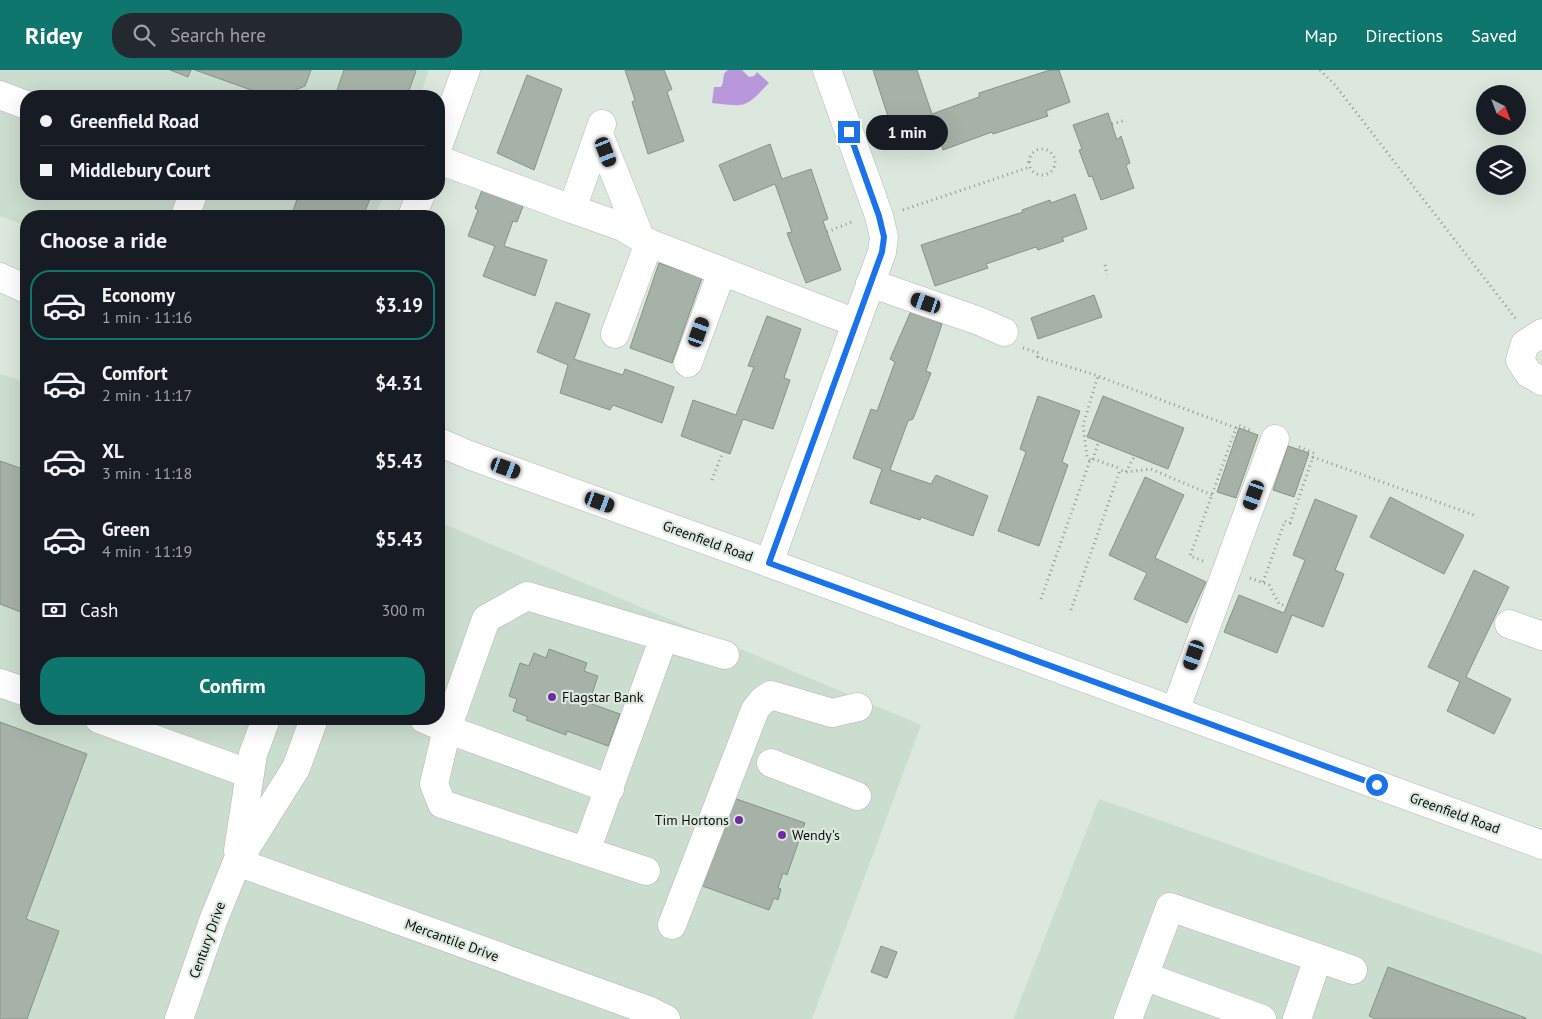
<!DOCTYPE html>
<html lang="en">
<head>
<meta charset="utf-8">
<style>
  :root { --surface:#171b24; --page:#242831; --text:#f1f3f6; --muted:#9ea1a6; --line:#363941; --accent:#0f766e }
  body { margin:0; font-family:"PT Sans",sans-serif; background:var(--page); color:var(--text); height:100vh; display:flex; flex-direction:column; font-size:19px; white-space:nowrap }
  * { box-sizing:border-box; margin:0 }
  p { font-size:16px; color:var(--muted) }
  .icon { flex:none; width:28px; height:28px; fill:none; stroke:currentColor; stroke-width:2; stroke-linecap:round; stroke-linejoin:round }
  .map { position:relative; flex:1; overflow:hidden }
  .panel { position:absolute; left:20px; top:140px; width:425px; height:515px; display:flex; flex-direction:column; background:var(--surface); border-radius:20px; box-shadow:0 5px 20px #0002 }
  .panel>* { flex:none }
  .top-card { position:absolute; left:20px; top:20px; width:425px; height:110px; border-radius:20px; box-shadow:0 5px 20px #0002; display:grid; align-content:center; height:110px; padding:0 20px; background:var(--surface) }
  .needle { width:32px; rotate:138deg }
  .tools { position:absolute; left:1476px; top:15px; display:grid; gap:10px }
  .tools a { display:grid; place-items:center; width:50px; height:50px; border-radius:50%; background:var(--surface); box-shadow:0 5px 20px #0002; font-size:25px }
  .end { position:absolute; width:22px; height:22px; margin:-11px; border:6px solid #1a73e8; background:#fff; box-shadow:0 0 0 2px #fff }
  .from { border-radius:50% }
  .bubble { position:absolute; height:35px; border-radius:18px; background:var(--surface); box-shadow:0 5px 20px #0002; font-size:16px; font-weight:700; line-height:35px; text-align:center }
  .car { position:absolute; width:15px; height:30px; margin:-15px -8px; border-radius:6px; box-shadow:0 0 4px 1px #0007; background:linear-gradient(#222 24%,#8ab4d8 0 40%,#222 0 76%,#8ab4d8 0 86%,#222 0) }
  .top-card b { display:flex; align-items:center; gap:18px; height:48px; font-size:19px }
  .top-card b+b { border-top:1px solid var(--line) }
  .top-card i { width:12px; height:12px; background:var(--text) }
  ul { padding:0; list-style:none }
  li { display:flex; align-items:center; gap:15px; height:70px; margin:0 10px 8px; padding:0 10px; border:2px solid transparent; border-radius:20px }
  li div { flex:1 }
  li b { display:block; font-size:19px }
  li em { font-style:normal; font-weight:700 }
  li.selected { border-color:var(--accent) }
  li>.icon { width:45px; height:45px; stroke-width:1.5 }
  h2 { padding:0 20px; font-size:22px; line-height:60px }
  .pay { display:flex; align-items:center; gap:12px; height:55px; padding:0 20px; font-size:19px }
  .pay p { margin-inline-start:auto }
  .button { display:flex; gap:10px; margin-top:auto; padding:10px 20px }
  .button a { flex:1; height:58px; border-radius:20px; background:var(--accent); color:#fff; font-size:20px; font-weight:700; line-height:58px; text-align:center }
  header { display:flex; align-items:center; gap:30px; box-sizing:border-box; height:70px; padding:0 25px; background:var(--accent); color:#fff }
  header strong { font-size:24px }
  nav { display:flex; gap:28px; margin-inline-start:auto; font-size:18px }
  .search { width:350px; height:45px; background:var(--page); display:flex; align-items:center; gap:12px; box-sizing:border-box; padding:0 18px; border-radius:20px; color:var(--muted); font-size:19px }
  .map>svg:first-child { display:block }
  .built { fill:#cbddce }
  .water { fill:#b997dc }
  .building { fill:#a6b1a7; stroke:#879288 }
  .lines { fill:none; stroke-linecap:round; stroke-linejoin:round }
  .minor-casing { stroke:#aebab0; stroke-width:29 }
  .major-casing { stroke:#aebab0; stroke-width:29 }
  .path { stroke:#909891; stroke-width:3; stroke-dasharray:1 4; stroke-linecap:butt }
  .minor { stroke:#fff; stroke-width:28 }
  .major { stroke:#fff; stroke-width:28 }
  .route { stroke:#1a73e8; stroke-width:6 }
  .poi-dot { fill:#702da1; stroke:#dce8de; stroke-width:2 }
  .labels { text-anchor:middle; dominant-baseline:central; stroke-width:4.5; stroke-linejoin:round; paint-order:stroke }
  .street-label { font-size:14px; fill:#0a0d0a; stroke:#dce8de }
  .poi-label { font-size:14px; fill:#0a0d0a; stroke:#dce8de; text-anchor:start }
</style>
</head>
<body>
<header>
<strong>Ridey</strong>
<div class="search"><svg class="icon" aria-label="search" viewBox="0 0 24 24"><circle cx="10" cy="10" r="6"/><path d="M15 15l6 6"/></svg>Search here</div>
<nav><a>Map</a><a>Directions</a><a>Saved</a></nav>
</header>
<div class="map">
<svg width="1542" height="949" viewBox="0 0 1542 949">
  <rect width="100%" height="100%" fill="#dce8de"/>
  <path class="built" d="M0,0H429L420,26H26V124H384L375,146H26V156L0,146Z
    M0,304L26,312V649H439V452L921,655L812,949H0Z
    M1099,729L1542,884V949H1013Z"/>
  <path class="water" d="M728,0H742L749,7L754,6L757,2L769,13C745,38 747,37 712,33L714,17H721C725,11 721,4 728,0Z"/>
  <path class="building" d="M170,0H191L188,7Z
    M195,0H311L305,16L282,26H268Z
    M344,0H414L416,1L407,26H335Z
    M625,0H664L672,19L667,22L684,71L648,84L632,32L635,30Z
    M873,0H917L932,44L979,27V23L1050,0H1059L1070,32L1046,41L1048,46L993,64L992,62L943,80L933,51L894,65Z
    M527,5L562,19L534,100L497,83Z
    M1108,43L1117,70L1121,66L1130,93L1126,95L1134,118L1101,130L1092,106L1089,107L1079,80L1082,79L1073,55Z
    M770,74L782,109L811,99L828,149L823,151L841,200L806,213L787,163L792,162L775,114L734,131L719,95Z
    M486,110L527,126L517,152L513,151L504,176L547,190L535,226L483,206L495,176L468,166L478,140L475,138Z
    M299,124H372L363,146H291Z
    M1075,124L1087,159L1062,168L1064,171L1038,180L1036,177L986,194L988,198L935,216L921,175L1023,142L1022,140L1050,130L1051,133Z
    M659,193L702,208L672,293L630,278Z
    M1094,225L1102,247L1038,269L1031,248Z
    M556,232L590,244L574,289L623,305L625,299L674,317L662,353L613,335L610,340L560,323L568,295L537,282Z
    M911,241L942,254L926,301L931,303L913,349L908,351L890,400L931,414L936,405L988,426L973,466L921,447L920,450L870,433L882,399L853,388L871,339L877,341L895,292L890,289Z
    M767,246L801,259L784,308L790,310L773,359L743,349L730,384L681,366L693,330L736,345L754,297L748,296Z
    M1038,326L1080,341L1062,392L1068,395L1039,476L998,461L1026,382L1020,379Z
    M1103,326L1184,358L1168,399L1087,367Z
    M1239,358L1258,365L1236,428L1217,422Z
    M1288,376L1309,383L1294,427L1273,420Z
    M0,391L26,400V544L0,534Z
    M1145,407L1184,425L1155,488L1206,512L1187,553L1134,529L1147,503L1109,485Z
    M1390,427L1464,465L1444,504L1370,467Z
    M1315,429L1357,446L1335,500L1344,504L1323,557L1292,545L1277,583L1224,562L1239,525L1284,543L1305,490L1293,485Z
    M1474,500L1509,517L1466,607L1511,629L1494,664L1447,641L1460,612L1428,597Z
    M549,579L587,593L584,601L598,606L589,633L620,644L608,676L567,661L566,665L526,650L528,647L513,641L517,629L509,626L520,593L529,596L534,583L546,588Z
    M0,652L87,684L26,849L59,861L27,949H0Z
    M728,726L805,753L787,805L783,803L778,818L781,819L778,830L774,828L769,840L697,814Z
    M881,876L897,882L887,908L871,902Z
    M1388,897L1526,948V949H1376L1369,946Z"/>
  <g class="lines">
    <g class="minor-casing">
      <path id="minor" d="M0,25L26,35
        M602,54L572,139L623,157L649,173L856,253
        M599,64L640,167
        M439,74L466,0
        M439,90L572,139
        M185,146L193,124
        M412,146L421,124
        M870,213L979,251L1004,262
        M1542,263L1525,274L1520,290L1528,303L1542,311
        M615,264L649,173
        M688,293L722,201
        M769,493L882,182L884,167L879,146L827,0
        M1509,554L1542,566
        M0,613L26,622
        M1175,641L1275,369
        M99,649L250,704
        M424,649L447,659L610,719
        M771,693L857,726
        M238,781L253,684L266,649
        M586,781L664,567
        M237,792L650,941L666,949
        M646,801L442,734L434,714L447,659L486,549L527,526L725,585
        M672,855L755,640L762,631L771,625L832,643L858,637
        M1144,906L1262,949
        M179,949L213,851L237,792L296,698L314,649
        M1128,949L1170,837L1353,900
        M1297,949L1318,888"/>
    </g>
    <g class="major-casing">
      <path id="major" d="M0,207L26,219
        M439,372L469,385L769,493L1542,775"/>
    </g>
    <path class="path" d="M1320,0L1335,15L1516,249
      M873,53L889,48
      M1112,54L1126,50
      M1029 92a13 13 0 1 1 26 0a13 13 0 1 1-26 0Z
      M903,140L1030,97
      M827,162L854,151
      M1105,195L1107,205
      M1023,278L1039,283L1038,287L1095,305L1236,358
      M1299,377L1314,383L1313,387L1474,445
      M1093,389L1119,398L1120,400
      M1090,390L1087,387L1083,355L1098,306
      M1126,402L1135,385
      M712,410L723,381
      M1203,491L1190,486L1236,358L1238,355L1250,360
      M1250,508L1269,515L1279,534L1286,536
      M1263,512L1285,451L1290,453L1313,387
      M1041,529L1090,390L1093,389L1099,371
      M1071,540L1120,400L1126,402L1151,399L1212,425"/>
    <use href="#minor" class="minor"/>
    <use href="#major" class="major"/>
  </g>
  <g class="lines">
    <path class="route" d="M849,62L879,146L884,167L882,182L769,493L1377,715"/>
  </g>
  <g class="poi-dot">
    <circle cx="552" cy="627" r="5"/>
    <circle cx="739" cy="750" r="5"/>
    <circle cx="782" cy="765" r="5"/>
  </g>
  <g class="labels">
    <g class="street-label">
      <text transform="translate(708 471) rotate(20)">Greenfield Road</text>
      <text transform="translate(1455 743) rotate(20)">Greenfield Road</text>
      <text transform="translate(207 870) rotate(-70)">Century Drive</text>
      <text transform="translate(452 870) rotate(20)">Mercantile Drive</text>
    </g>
    <g class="poi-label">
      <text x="562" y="627">Flagstar Bank</text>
      <text x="729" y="750" text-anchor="end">Tim Hortons</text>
      <text x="792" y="765">Wendy's</text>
    </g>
  </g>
</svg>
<div class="tools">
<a><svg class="needle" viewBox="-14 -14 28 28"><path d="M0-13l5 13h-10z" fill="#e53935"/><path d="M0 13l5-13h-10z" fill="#9ea1a6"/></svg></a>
<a><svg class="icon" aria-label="layers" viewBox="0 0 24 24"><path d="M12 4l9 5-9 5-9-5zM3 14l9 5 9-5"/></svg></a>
</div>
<i class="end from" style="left:1377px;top:715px"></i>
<i class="end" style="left:849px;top:62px"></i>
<div class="bubble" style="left:866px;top:45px;width:82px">1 min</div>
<i class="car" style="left:606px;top:82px;rotate:159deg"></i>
<i class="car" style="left:926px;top:233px;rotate:289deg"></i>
<i class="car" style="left:699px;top:262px;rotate:20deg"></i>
<i class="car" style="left:506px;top:398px;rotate:110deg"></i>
<i class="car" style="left:1254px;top:425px;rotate:200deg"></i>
<i class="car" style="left:600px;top:432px;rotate:110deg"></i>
<i class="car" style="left:1194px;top:585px;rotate:199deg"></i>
<div class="top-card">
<b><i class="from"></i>Greenfield Road</b>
<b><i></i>Middlebury Court</b>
</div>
<section class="panel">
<h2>Choose a ride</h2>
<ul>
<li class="selected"><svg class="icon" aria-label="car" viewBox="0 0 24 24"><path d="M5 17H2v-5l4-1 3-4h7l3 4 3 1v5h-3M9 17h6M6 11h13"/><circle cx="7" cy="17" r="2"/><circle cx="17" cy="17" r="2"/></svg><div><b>Economy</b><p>1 min · 11:16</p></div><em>$3.19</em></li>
<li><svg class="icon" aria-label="car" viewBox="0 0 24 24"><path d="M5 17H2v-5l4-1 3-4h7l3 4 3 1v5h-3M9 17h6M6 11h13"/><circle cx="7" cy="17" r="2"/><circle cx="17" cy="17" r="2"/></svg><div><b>Comfort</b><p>2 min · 11:17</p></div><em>$4.31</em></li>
<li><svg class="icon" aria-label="car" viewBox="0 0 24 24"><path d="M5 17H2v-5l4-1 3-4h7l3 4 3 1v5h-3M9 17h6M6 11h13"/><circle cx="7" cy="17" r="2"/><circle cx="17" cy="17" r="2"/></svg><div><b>XL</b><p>3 min · 11:18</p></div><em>$5.43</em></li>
<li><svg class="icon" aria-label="car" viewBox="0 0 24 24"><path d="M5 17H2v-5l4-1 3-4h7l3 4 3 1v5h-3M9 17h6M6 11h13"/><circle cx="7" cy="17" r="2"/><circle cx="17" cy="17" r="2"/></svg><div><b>Green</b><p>4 min · 11:19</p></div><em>$5.43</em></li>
</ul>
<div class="pay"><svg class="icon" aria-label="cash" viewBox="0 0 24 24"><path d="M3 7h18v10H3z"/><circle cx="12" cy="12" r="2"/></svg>Cash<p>300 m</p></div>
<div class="button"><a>Confirm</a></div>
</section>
</div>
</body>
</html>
